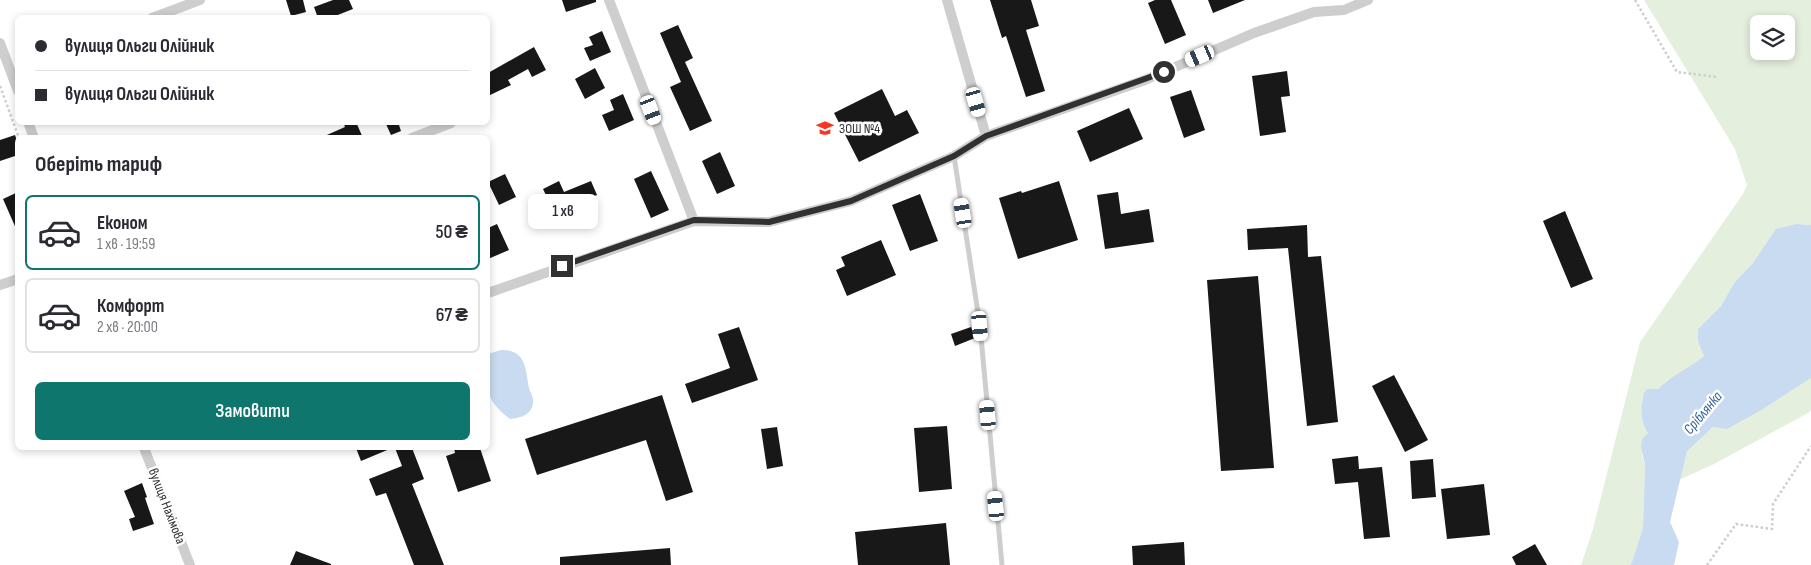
<!DOCTYPE html>
<html lang="uk">
<head>
<meta charset="utf-8">
<style>
  :root { --surface:#fff; --page:#f7f7f7; --text:#2b2b33; --muted:#7c7c81; --line:#e1e1e2; --accent:#0f766e }
  body { margin:0; font-family:"Sofia Sans Condensed",sans-serif; background:var(--page); color:var(--text); height:100vh; display:flex; flex-direction:column; font-size:19px; white-space:nowrap }
  * { box-sizing:border-box; margin:0 }
  p { font-size:16px; color:var(--muted) }
  .icon { flex:none; width:28px; height:28px; fill:none; stroke:currentColor; stroke-width:2; stroke-linecap:round; stroke-linejoin:round }
  .map { position:relative; flex:1; overflow:hidden }
  .drawer { position:absolute; left:15px; top:135px; width:475px; height:315px; display:flex; flex-direction:column; background:var(--surface); border-radius:8px; box-shadow:0 2px 8px #0003 }
  .drawer>* { flex:none }
  .hud { position:absolute; left:15px; top:15px; width:475px; height:110px; border-radius:8px; box-shadow:0 2px 8px #0003; display:grid; align-content:center; height:110px; padding:0 20px; background:var(--surface) }
  .buttons { position:absolute; left:1750px; top:15px; display:grid; gap:10px }
  .buttons a { display:grid; place-items:center; width:45px; height:45px; border-radius:8px; background:var(--surface); box-shadow:0 2px 8px #0003; font-size:25px }
  .end { position:absolute; width:22px; height:22px; margin:-11px; border:6px solid #313131; background:#fff; box-shadow:0 0 0 2px #fff }
  .from { border-radius:50% }
  .bubble { position:absolute; height:35px; border-radius:8px; background:var(--surface); box-shadow:0 2px 8px #0003; font-size:16px; font-weight:600; line-height:35px; text-align:center }
  .car { position:absolute; width:15px; height:30px; margin:-15px -8px; border-radius:6px; box-shadow:0 0 4px 1px #0007; background:linear-gradient(#fff 24%,#345 0 40%,#fff 0 76%,#345 0 86%,#fff 0) }
  .hud b { display:flex; align-items:center; gap:18px; height:48px; font-size:19px }
  .hud b+b { border-top:1px solid var(--line) }
  .hud i { width:12px; height:12px; background:var(--text) }
  ul { padding:0; list-style:none }
  li { display:flex; align-items:center; gap:15px; height:75px; margin:0 10px 8px; padding:0 10px; border:2px solid var(--line); border-radius:8px }
  li div { flex:1 }
  li b { display:block; font-size:19px }
  li em { font-style:normal; font-weight:600 }
  li.active { border-color:var(--accent) }
  li>.icon { width:45px; height:45px; stroke-width:1.5 }
  h2 { padding:0 20px; font-size:22px; line-height:60px }
  .button { display:flex; gap:10px; margin-top:auto; padding:10px 20px }
  .button a { flex:1; height:58px; border-radius:8px; background:var(--accent); color:#fff; font-size:20px; font-weight:600; line-height:58px; text-align:center }
  .map>svg:first-child { display:block }
  .green { fill:#e5efde; fill-rule:evenodd }
  .water { fill:#c9dbf0 }
  .building { fill:#181818 }
  .lines { fill:none; stroke-linecap:round; stroke-linejoin:round }
  .path { stroke:#cecece; stroke-width:2.5; stroke-dasharray:2.5 2.5; stroke-linecap:butt }
  .service { stroke:#cecece; stroke-width:5 }
  .minor { stroke:#cecece; stroke-width:10 }
  .route { stroke:#313131; stroke-width:6 }
  .labels { text-anchor:middle; dominant-baseline:central; stroke-width:5; stroke-linejoin:round; paint-order:stroke }
  .poi-label { font-size:14px; fill:#313131; stroke:#fff; text-anchor:start }
  .street-label { font-size:14px; fill:#313131; stroke:#fff }
  .water-label { font-size:15px; font-style:italic; fill:#36649d; stroke:#fff }
</style>
</head>
<body>
<div class="map">
<svg width="1811" height="565" viewBox="0 0 1811 565">
  <rect width="100%" height="100%" fill="#fff"/>
  <path class="green" d="M1644,0H1811V225L1797,224L1762,251L1753,263L1734,283L1721,306L1698,329V342L1704,356L1691,367L1667,380L1658,389L1643,397C1642,411 1639,421 1648,433L1642,455L1645,465L1643,528L1632,562L1630,565H1581L1593,529L1640,342L1743,194L1747,185L1735,149ZM1759,24H1786V51H1759Z
    M1811,378V410L1808,413L1712,465L1679,480L1687,450L1713,427L1763,409Z"/>
  <path class="water" d="M1797,224L1811,225V378L1763,409L1727,429L1713,427L1687,451L1670,522L1679,542L1674,565H1630L1632,562L1643,528L1645,465L1641,447L1642,439L1648,433C1639,421 1641,406 1644,393L1647,389H1658C1671,375 1689,369 1704,356L1698,342V329L1721,306L1734,283L1753,263L1776,229Z
    M501,350C526,350 525,367 529,388C530,392 534,398 533,403C532,415 520,418 510,419C482,397 487,387 488,354Z"/>
  <path class="building" d="M286,0H303L306,12L291,16Z
    M333,0H349L353,9L330,18H318L314,7Z
    M562,0H596V2L566,12Z
    M990,0H1031L1039,26L1026,30L1045,91L1026,97L1006,36L1002,38Z
    M1155,0H1171L1186,35L1165,44L1148,3Z
    M1208,0H1245L1213,13Z
    M678,25L693,58L685,62L712,121L690,131L670,87L681,82L660,33Z
    M602,31L611,52L590,61L584,48L593,45L589,37Z
    M534,47L546,70L532,77L528,69L508,80L511,85L488,96V73Z
    M595,68L605,88L585,99L575,79Z
    M1287,71L1290,96L1281,97L1286,132L1260,136L1252,76Z
    M882,89L895,116L907,110L919,133L859,162L834,113Z
    M1191,90L1205,130L1184,138L1170,97Z
    M623,94L634,120L609,131L602,115L614,110L610,100Z
    M1129,108L1143,139L1090,162L1077,131Z
    M343,122H356L363,138H320L345,127Z
    M385,122H398L401,131L391,135Z
    M15,135L18,144V155L0,161V140Z
    M720,152L735,186L717,194L702,161Z
    M651,171L669,210L651,218L634,179Z
    M505,174L516,197L499,205L488,182Z
    M559,181L564,192L591,181L597,195L571,205L573,210L557,218L543,189Z
    M1059,181L1078,240L1018,259L999,198L1021,191L1022,193Z
    M18,192V233L3,199Z
    M1118,192L1121,214L1149,209L1154,242L1105,249L1097,195Z
    M920,194L938,241L910,251L892,205Z
    M1565,211L1593,279L1571,288L1543,221Z
    M497,224L509,250L488,259V228Z
    M1307,225L1308,257L1321,256L1338,422L1307,426L1288,248L1248,250L1247,229Z
    M881,240L896,275L847,296L836,270L845,266L841,257Z
    M1258,276L1274,468L1221,471L1207,280Z
    M739,327L758,380L692,403L685,384L730,368L718,334Z
    M971,327L975,338L955,346L951,334Z
    M1394,375L1428,440L1405,452L1372,386Z
    M662,395L693,492L666,501L646,440L537,475L525,439Z
    M947,426L952,489L919,492L914,428Z
    M777,427L783,466L767,469L761,429Z
    M356,448H392L361,461Z
    M395,448H412L424,479L412,484L444,565H414L386,493L376,496L369,479L402,466Z
    M454,448H480L491,481L458,492L446,456L455,453Z
    M1358,456L1359,469L1382,467L1390,537L1364,539L1358,482L1335,484L1332,459Z
    M1433,459L1436,497L1412,499L1410,461Z
    M142,483L147,497L145,498L154,524L133,531L129,519L135,517L124,491Z
    M1484,484L1490,535L1447,539L1441,489Z
    M946,523L950,565H858L855,532Z
    M1184,542L1185,565H1133L1132,546Z
    M1535,544L1547,565H1516L1512,557Z
    M670,548L671,565H560V557Z
    M296,551L331,564V565H290Z"/>
  <g class="lines">
    <path class="path" d="M1635,0L1677,72L1717,77
      M0,86L19,138
      M1707,565L1736,524L1772,529L1773,504L1811,446"/>
    <path class="service" d="M954,156L980,326L1002,565"/>
    <path class="minor" d="M609,0L694,221
      M947,0L986,136
      M152,18L200,0
      M0,43L18,91
      M28,122L34,138
      M412,138L451,123
      M0,285L18,279
      M488,293L694,221L769,222L851,201L954,156L986,136L1145,80L1254,33L1314,12L1344,10L1368,0
      M144,448L190,565"/>
  </g>
  <g class="lines">
    <path class="route" d="M562,266L694,220L769,222L851,201L954,156L986,136L1164,72"/>
  </g>
  <defs>
    <g id="school-bare" transform="scale(1.35)"><path d="M0-5L7-2L0 1L-7-2ZM-4 1L0 2.5L4 1V4Q0 6-4 4Z" fill="#f63725" stroke="#fff" stroke-width="2.5" paint-order="stroke"/></g>
  </defs>
  <g fill-rule="evenodd">
    <use href="#school-bare" x="825" y="128"/>
  </g>
  <g class="labels">
    <g class="poi-label">
      <text x="839" y="128">ЗОШ №4</text>
    </g>
    <g class="street-label">
      <text transform="translate(167 506) rotate(69)">вулиця Нахімова</text>
    </g>
    <g class="water-label">
      <text transform="translate(1703 413) rotate(-50)">Сріблянка</text>
    </g>
  </g>
</svg>
<div class="buttons">
<a><svg class="icon" aria-label="layers" viewBox="0 0 24 24"><path d="M12 4l9 5-9 5-9-5zM3 14l9 5 9-5"/></svg></a>
</div>
<i class="end from" style="left:1164px;top:72px"></i>
<i class="end" style="left:562px;top:266px"></i>
<div class="bubble" style="left:528px;top:194px;width:70px">1 хв</div>
<i class="car" style="left:1200px;top:56px;rotate:247deg"></i>
<i class="car" style="left:976px;top:102px;rotate:164deg"></i>
<i class="car" style="left:651px;top:110px;rotate:159deg"></i>
<i class="car" style="left:963px;top:213px;rotate:351deg"></i>
<i class="car" style="left:980px;top:326px;rotate:175deg"></i>
<i class="car" style="left:988px;top:415px;rotate:355deg"></i>
<i class="car" style="left:996px;top:506px;rotate:354deg"></i>
<div class="hud">
<b><i class="from"></i>вулиця Ольги Олійник</b>
<b><i></i>вулиця Ольги Олійник</b>
</div>
<section class="drawer">
<h2>Оберіть тариф</h2>
<ul>
<li class="active"><svg class="icon" aria-label="car" viewBox="0 0 24 24"><path d="M5 17H2v-5l4-1 3-4h7l3 4 3 1v5h-3M9 17h6M6 11h13"/><circle cx="7" cy="17" r="2"/><circle cx="17" cy="17" r="2"/></svg><div><b>Економ</b><p>1 хв · 19:59</p></div><em>50 ₴</em></li>
<li><svg class="icon" aria-label="car" viewBox="0 0 24 24"><path d="M5 17H2v-5l4-1 3-4h7l3 4 3 1v5h-3M9 17h6M6 11h13"/><circle cx="7" cy="17" r="2"/><circle cx="17" cy="17" r="2"/></svg><div><b>Комфорт</b><p>2 хв · 20:00</p></div><em>67 ₴</em></li>
</ul>
<div class="button"><a>Замовити</a></div>
</section>
</div>
</body>
</html>
